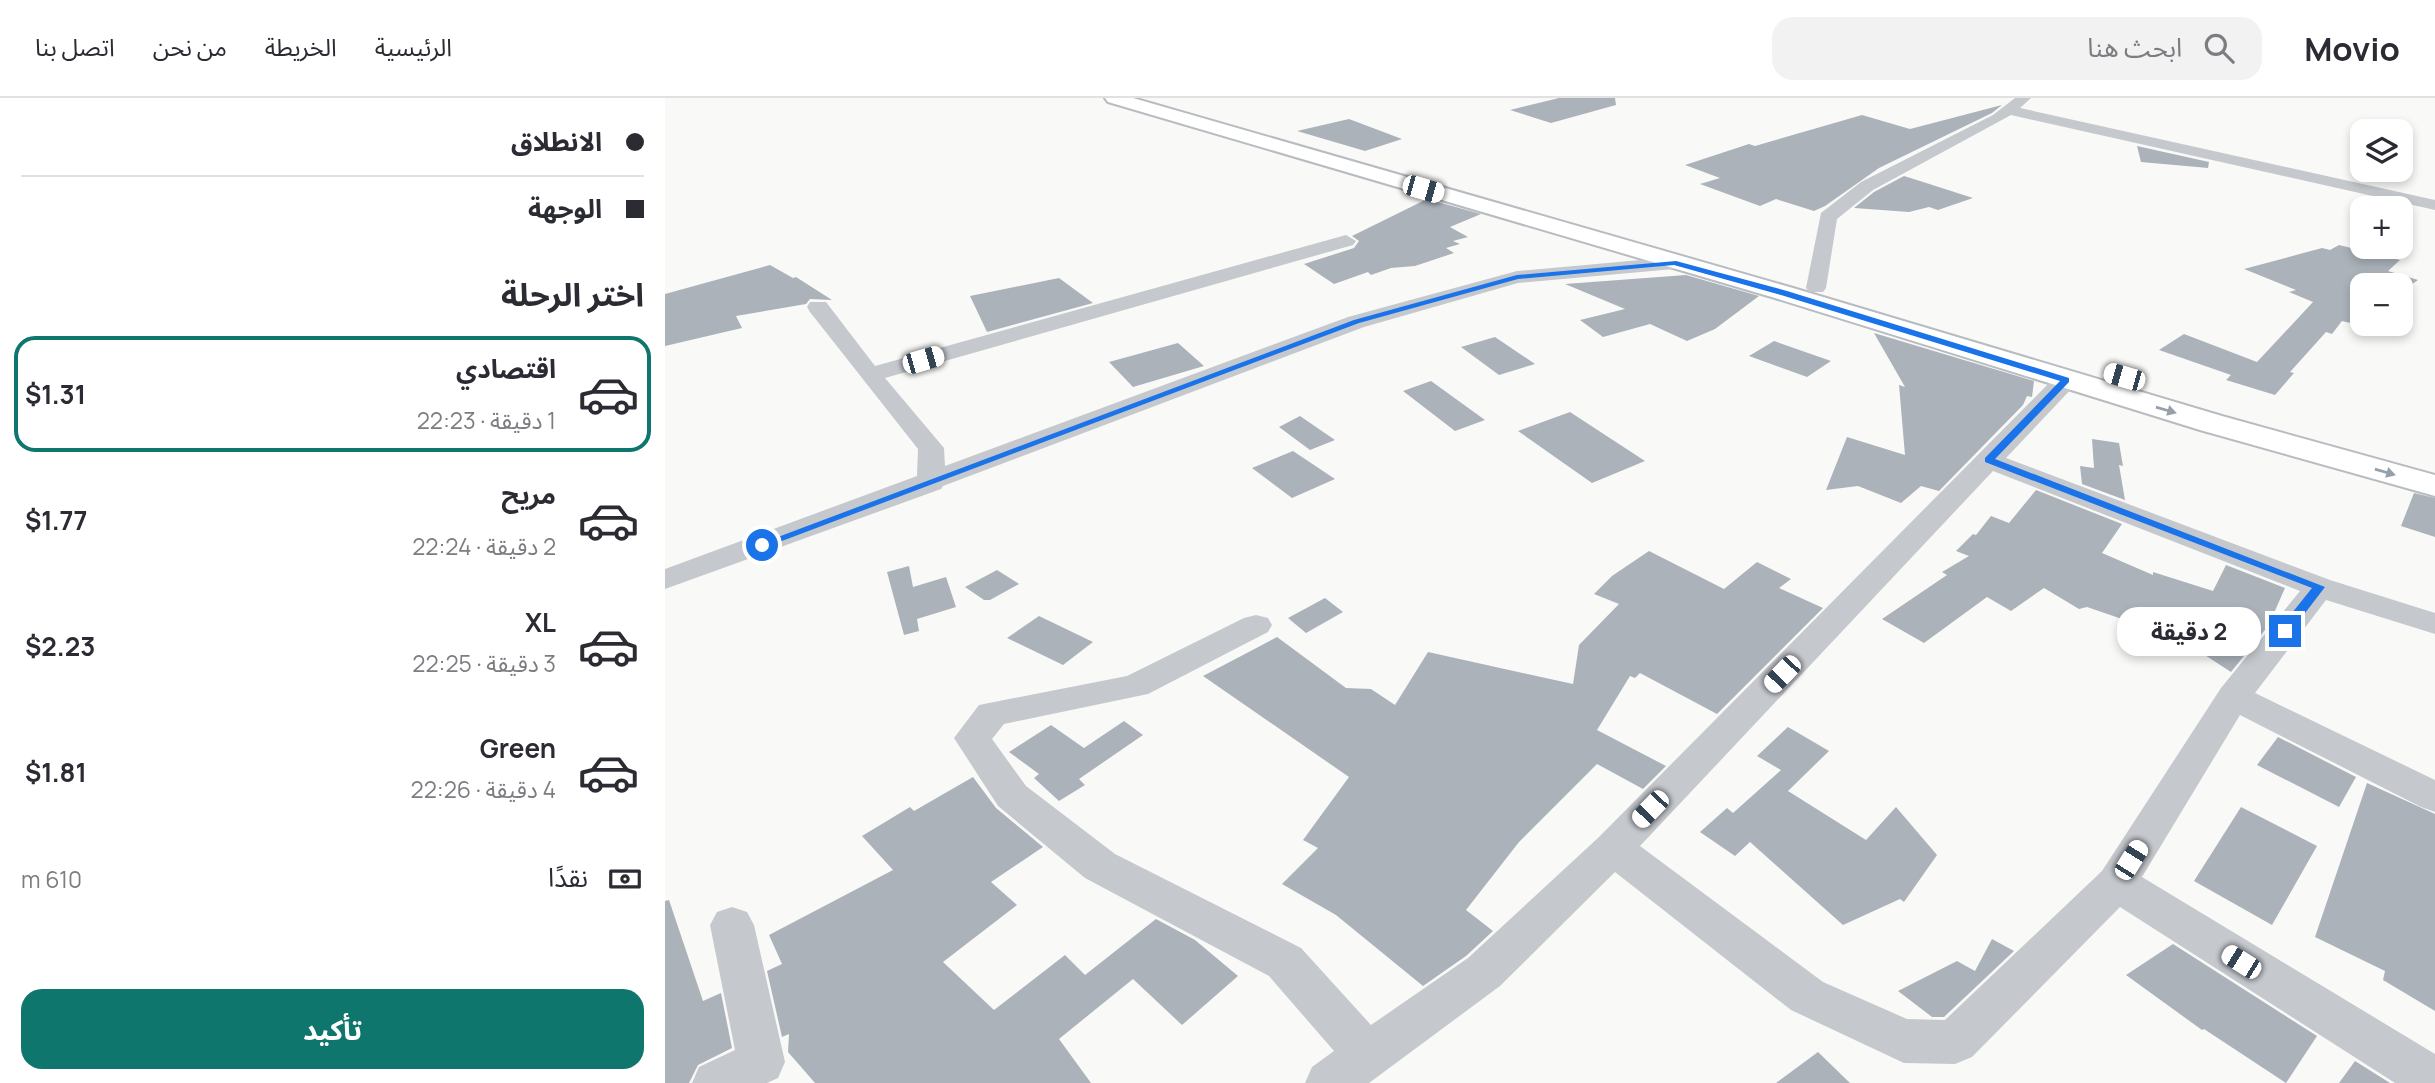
<!DOCTYPE html>
<html lang="ar">
<head>
<meta charset="utf-8">
<style>
  :root { --surface:#fff; --page:#f2f2f3; --text:#2b2b33; --muted:#7c7c81; --line:#e1e1e2; --accent:#0f766e }
  body { margin:0; font-family:Manrope,"Noto Sans Arabic",sans-serif; background:var(--page); color:var(--text); direction:rtl; height:100vh; display:flex; flex-direction:column; font-size:26px; white-space:nowrap }
  * { box-sizing:border-box; margin:0 }
  p { font-size:23px; color:var(--muted) }
  .icon { flex:none; width:38px; height:38px; fill:none; stroke:currentColor; stroke-width:2; stroke-linecap:round; stroke-linejoin:round }
  .map { position:relative; flex:1; overflow:hidden; direction:ltr }
  .panel { display:flex; flex-direction:column; background:var(--surface); width:665px }
  .panel>* { flex:none }
  .guide { display:grid; align-content:center; height:154px; padding:0 21px; background:var(--surface) }
  .buttons { position:absolute; left:1685px; top:21px; display:grid; gap:14px }
  .buttons a { display:grid; place-items:center; width:63px; height:63px; border-radius:14px; background:var(--surface); box-shadow:0 4px 10px #0003; font-size:35px }
  .end { position:absolute; width:32px; height:32px; margin:-16px; border:9px solid #1a73e8; background:#fff; box-shadow:0 0 0 4px #fff }
  .from { border-radius:50% }
  .bubble { position:absolute; height:49px; border-radius:21px; background:var(--surface); box-shadow:0 4px 10px #0003; font-size:23px; font-weight:700; line-height:49px; text-align:center; direction:rtl }
  .car { position:absolute; width:21px; height:42px; margin:-21px -10px; border-radius:9px; box-shadow:0 0 5px 2px #0007; background:linear-gradient(#fff 24%,#345 0 40%,#fff 0 76%,#345 0 86%,#fff 0) }
  .guide b { display:flex; align-items:center; gap:24px; height:66px; font-size:26px }
  .guide b+b { border-top:2px solid var(--line) }
  .guide i { width:18px; height:18px; background:var(--text) }
  ul { padding:0; list-style:none }
  li { display:flex; align-items:center; gap:21px; height:116px; margin:0 14px 10px; padding:0 7px; border:4px solid transparent; border-radius:21px }
  li div { flex:1 }
  li b { display:block; font-size:26px }
  li em { font-style:normal; font-weight:700 }
  li.current { border-color:var(--accent) }
  li>.icon { width:63px; height:63px; stroke-width:1.5 }
  h2 { padding:0 21px; font-size:32px; line-height:84px }
  .pay { display:flex; align-items:center; gap:18px; height:77px; padding:0 21px; font-size:26px }
  .pay p { margin-inline-start:auto }
  .cta { display:flex; gap:14px; margin-top:auto; padding:14px 21px }
  .cta a { flex:1; height:80px; border-radius:21px; background:var(--accent); color:#fff; font-size:28px; font-weight:700; line-height:80px; text-align:center }
  header { display:flex; align-items:center; gap:42px; box-sizing:border-box; height:98px; padding:0 35px; background:var(--surface); border-bottom:2px solid var(--line) }
  header strong { font-size:33px }
  nav { display:flex; gap:38px; margin-inline-start:auto; font-size:24px }
  .search { width:490px; height:63px; background:var(--page); display:flex; align-items:center; gap:18px; box-sizing:border-box; padding:0 24px; border-radius:21px; color:var(--muted); font-size:26px }
  main { display:flex; flex:1; min-height:0 }
  .map>svg:first-child { display:block }
  .building { fill:#abb2ba }
  .lines { fill:none; stroke-linecap:round; stroke-linejoin:round }
  .secondary-casing { stroke:#b7bcc1; stroke-width:4 }
  .minor { fill:#c5c8cd; fill-rule:evenodd }
  .secondary { fill:#fff; fill-rule:evenodd }
  .oneway { fill:#95a0ac }
  .route { fill:#1a73e8 }
</style>
</head>
<body>
<header>
<strong>Movio</strong>
<div class="search"><svg class="icon" aria-label="search" viewBox="0 0 24 24"><circle cx="10" cy="10" r="6"/><path d="M15 15l6 6"/></svg>ابحث هنا</div>
<nav><a>الرئيسية</a><a>الخريطة</a><a>من نحن</a><a>اتصل بنا</a></nav>
</header>
<main>
<div class="map">
<svg width="1770" height="985" viewBox="0 0 1770 985">
  <rect width="100%" height="100%" fill="#f9faf7"/>
  <path class="building" d="M894,0H950L951,7L886,25L845,12Z
    M1337,7L1327,15L1214,70L1160,108L1149,113L1111,101L1095,108L1035,86L1055,80L1020,67L1084,46L1090,48L1197,17L1245,31Z
    M684,21L737,41L700,53L632,33Z
    M1472,48L1544,64L1543,70L1476,64Z
    M1239,78L1255,83L1308,100L1273,112L1264,109L1244,114L1189,110L1209,94Z
    M762,101L816,116L785,129L803,139L788,143L795,146L781,150L789,155L750,168L726,170L706,177L703,174L669,186L639,166L689,150L694,143L687,138Z
    M1674,147L1735,162L1723,173L1753,182L1736,194V187H1698V226H1713L1710,231L1677,223L1667,236L1661,234L1625,274L1629,275L1610,297L1561,282L1566,277L1494,252L1519,236L1592,264L1648,204L1624,194L1631,192L1579,171L1657,150L1665,152Z
    M105,167L128,180L131,179L167,202L145,201L141,206L71,218L77,230L0,248V196Z
    M1021,177L1094,198L1050,231L1022,243L985,226L938,239L915,222L960,211L900,186Z
    M394,180L428,205L322,234L305,198Z
    M1209,235L1369,283L1367,299L1362,298L1358,307L1274,393L1256,388L1236,405L1193,388L1161,392L1182,339L1240,357L1234,287L1240,289Z
    M830,239L870,266L834,277L796,249Z
    M1109,243L1166,263L1142,279L1084,258Z
    M513,245L539,268L468,289L444,264Z
    M766,283L820,322L790,333L738,293Z
    M905,314L980,363L927,385L853,333Z
    M635,318L670,342L645,352L614,329Z
    M1427,341L1454,345L1458,368L1454,367L1460,402L1417,386L1415,368L1429,370Z
    M628,353L670,381L627,400L587,370Z
    M1371,392L1457,426L1437,455L1488,477V474L1548,493L1561,467L1620,490L1609,515L1612,517L1566,574L1492,526L1489,532L1422,509L1414,511L1379,490L1346,513L1322,499L1259,545L1217,521L1282,477L1277,474L1304,458L1291,453L1308,436L1311,437L1326,418L1344,425Z
    M1749,395L1770,400V439L1736,428Z
    M984,453L1059,491L1092,464L1126,481L1114,490L1158,510L1052,616L975,575L970,580L965,578L932,632L1001,668L978,691L932,666L854,744L801,812L828,833L801,858L758,888L671,817L617,786L653,750L638,742L684,679L538,578L612,539L681,590L706,591L730,607L763,554L908,586L914,547L954,506L929,496L947,478Z
    M244,468L248,489L281,479L291,509L252,521L254,533L239,537L222,474Z
    M332,472L354,486L325,502H319L300,489Z
    M660,500L678,514L641,535L623,520Z
    M374,518L428,544L398,567L342,540Z
    M459,623L478,637L414,681L420,687L394,703L369,680L374,676L344,654L386,627L419,650Z
    M1123,629L1164,653L1123,693L1201,742L1231,709L1272,757L1239,804L1235,801L1178,827L1085,744L1070,758L1035,734L1062,710L1068,715L1116,672L1092,658Z
    M1613,639L1691,679L1674,709L1592,667Z
    M308,679L331,710L378,749L326,784L352,807L278,864L329,912L400,857L420,877L491,821L530,842L573,878L517,927L468,881L394,941L426,985H150L123,954L124,936L117,939L102,873L117,866L104,837L228,772L197,738L245,709L249,713Z
    M1702,685L1770,716V913L1718,882L1720,873L1650,839Z
    M1576,709L1652,748L1607,827L1529,783Z
    M4,802L38,903L56,895L67,950L33,967L24,985H0V803Z
    M1327,841L1349,853L1279,919H1267L1233,893L1292,863L1310,873Z
    M1508,846L1652,938L1621,985L1539,931L1537,932L1461,877Z
    M1153,954L1185,985H1111Z
    M1690,963L1725,985H1674Z"/>
  <g class="lines">
    <g class="secondary-casing">
      <path id="secondary" d="M440,0H468L1128,190L1557,318L1770,377V398L1535,332L1110,200L443,4Z"/>
    </g>
    <path class="minor" d="M1350,0H1366L1355,10L1770,102V112L1346,17L1208,92L1172,121L1161,190L1158,194H1144L1141,190L1156,115L1196,84L1328,17Z
      M681,137L691,143L688,147L220,280L279,350L280,368L683,219L852,173L1009,159L1016,161L1019,165L1016,169L1009,171L853,185L699,229L278,388L276,391L0,491V471L252,378L253,351L145,214L142,209L145,204H161L210,268Z
      M1401,275L1410,277L1413,282L1410,287L1341,360L1665,482L1770,515V536L1661,502L1590,595L1770,682V714L1756,709L1575,617L1477,779L1770,956V985H1730L1455,809L1307,959L1290,966L1239,965L1126,912L950,774L835,888L704,985H640L647,969L669,953L604,878L420,780L333,708L289,640L314,607L462,578L579,520L591,517L603,520L607,527L603,534L483,596L339,626L327,641L361,688L450,756L636,850L706,927L803,860L934,739L1392,277ZM1328,373L1635,493L1556,590L1437,773L1280,922L1242,921L1158,884L975,748Z
      M67,809L82,814L89,827L120,964L113,980L102,985H27L34,969L70,952L45,827L52,814Z"/>
    <use href="#secondary" class="secondary"/>
  </g>
  <defs><path id="oneway-solid" d="M-6-.8H1V-3.2L6.5 0L1 3.2V.8H-6Z" transform="scale(1.75)"/></defs>
  <g class="oneway">
    <use href="#oneway-solid" transform="translate(1501 312) rotate(16)"/>
    <use href="#oneway-solid" transform="translate(1720 374) rotate(16)"/>
  </g>
  <path class="route" d="M1011,163L1122,193L1404,280V284L1330,361L1660,489L1624,536H1615V530L1647,490L1320,364V360L1395,283L1116,197L1009,167L853,181L694,225L101,449L92,447L689,222L852,177Z"/>
</svg>
<div class="buttons">
<a><svg class="icon" aria-label="layers" viewBox="0 0 24 24"><path d="M12 4l9 5-9 5-9-5zM3 14l9 5 9-5"/></svg></a>
<a>+</a>
<a>−</a>
</div>
<i class="end from" style="left:97px;top:447px"></i>
<i class="end" style="left:1620px;top:533px"></i>
<div class="bubble" style="left:1452px;top:509px;width:144px">2 دقيقة</div>
<i class="car" style="left:758px;top:91px;rotate:106deg"></i>
<i class="car" style="left:258px;top:262px;rotate:74deg"></i>
<i class="car" style="left:1459px;top:279px;rotate:286deg"></i>
<i class="car" style="left:1117px;top:576px;rotate:224deg"></i>
<i class="car" style="left:985px;top:711px;rotate:224deg"></i>
<i class="car" style="left:1466px;top:762px;rotate:32deg"></i>
<i class="car" style="left:1576px;top:864px;rotate:302deg"></i>
</div>
<section class="panel">
<div class="guide">
<b><i class="from"></i>الانطلاق</b>
<b><i></i>الوجهة</b>
</div>
<h2>اختر الرحلة</h2>
<ul>
<li class="current"><svg class="icon" aria-label="car" viewBox="0 0 24 24"><path d="M5 17H2v-5l4-1 3-4h7l3 4 3 1v5h-3M9 17h6M6 11h13"/><circle cx="7" cy="17" r="2"/><circle cx="17" cy="17" r="2"/></svg><div><b>اقتصادي</b><p>1 دقيقة · 22:23</p></div><em>$1.31</em></li>
<li><svg class="icon" aria-label="car" viewBox="0 0 24 24"><path d="M5 17H2v-5l4-1 3-4h7l3 4 3 1v5h-3M9 17h6M6 11h13"/><circle cx="7" cy="17" r="2"/><circle cx="17" cy="17" r="2"/></svg><div><b>مريح</b><p>2 دقيقة · 22:24</p></div><em>$1.77</em></li>
<li><svg class="icon" aria-label="car" viewBox="0 0 24 24"><path d="M5 17H2v-5l4-1 3-4h7l3 4 3 1v5h-3M9 17h6M6 11h13"/><circle cx="7" cy="17" r="2"/><circle cx="17" cy="17" r="2"/></svg><div><b>XL</b><p>3 دقيقة · 22:25</p></div><em>$2.23</em></li>
<li><svg class="icon" aria-label="car" viewBox="0 0 24 24"><path d="M5 17H2v-5l4-1 3-4h7l3 4 3 1v5h-3M9 17h6M6 11h13"/><circle cx="7" cy="17" r="2"/><circle cx="17" cy="17" r="2"/></svg><div><b>Green</b><p>4 دقيقة · 22:26</p></div><em>$1.81</em></li>
</ul>
<div class="pay"><svg class="icon" aria-label="cash" viewBox="0 0 24 24"><path d="M3 7h18v10H3z"/><circle cx="12" cy="12" r="2"/></svg>نقدًا<p>610 m</p></div>
<div class="cta"><a>تأكيد</a></div>
</section>
</main>
</body>
</html>
